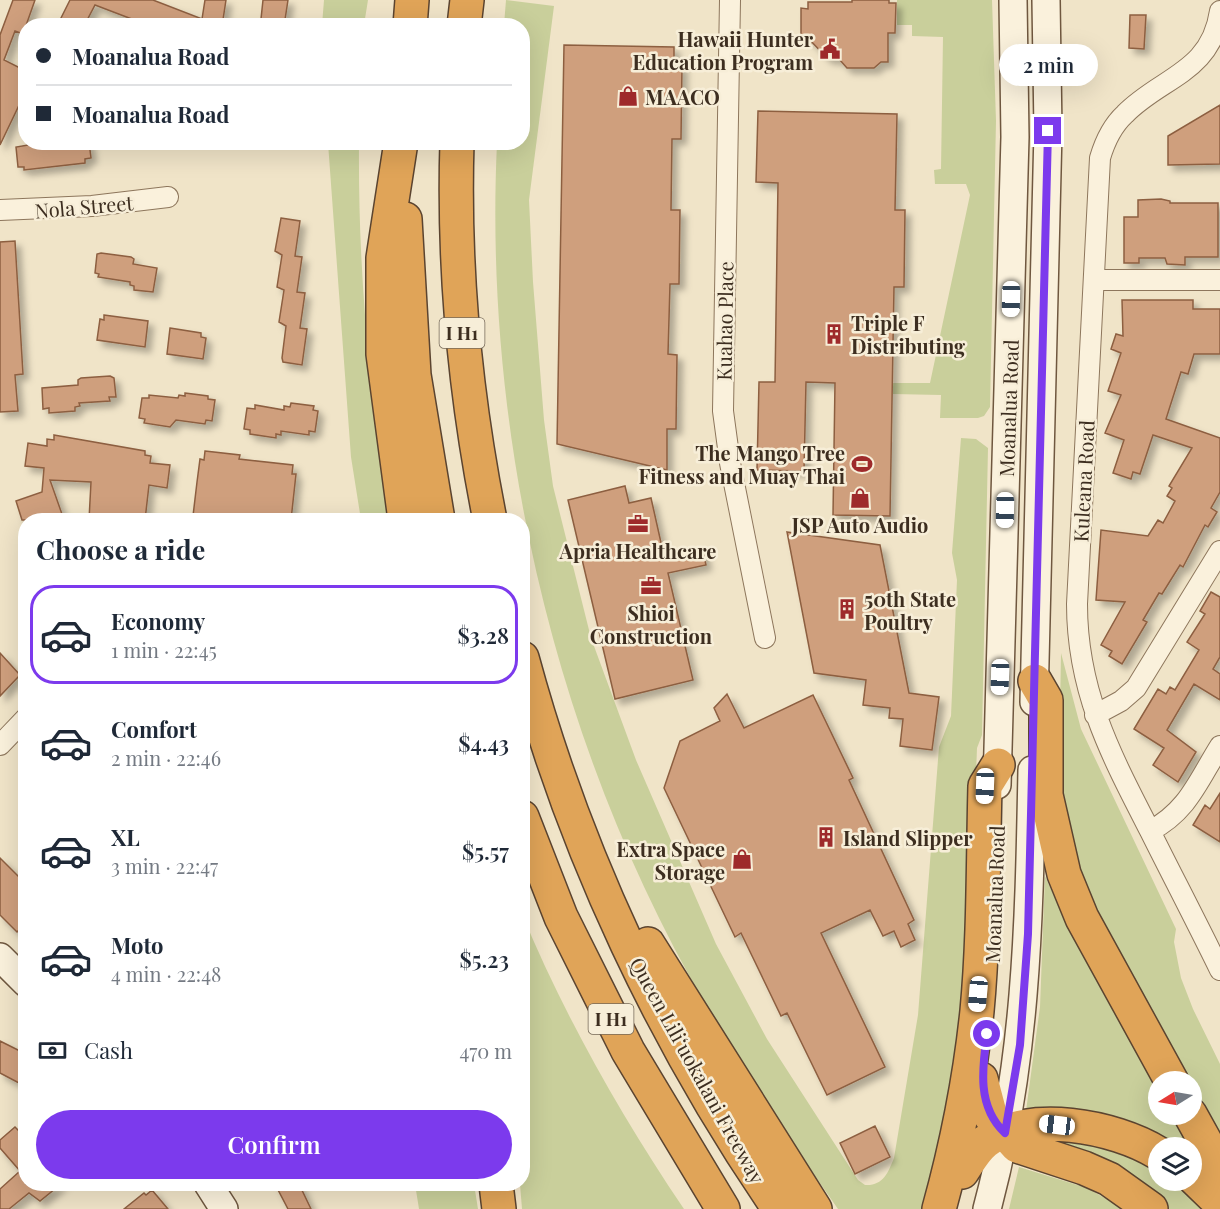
<!DOCTYPE html>
<html lang="en">
<head>
<meta charset="utf-8">
<style>
  :root { --surface:#fff; --page:#f6f6f7; --text:#1f2937; --muted:#747a83; --line:#e0e1e3; --accent:#7c3aed }
  body { margin:0; font-family:"Playfair Display",serif; background:var(--page); color:var(--text); height:100vh; display:flex; flex-direction:column; font-size:22px; white-space:nowrap }
  * { box-sizing:border-box; margin:0 }
  p { font-size:20px; color:var(--muted) }
  .icon { flex:none; width:33px; height:33px; fill:none; stroke:currentColor; stroke-width:2; stroke-linecap:round; stroke-linejoin:round }
  .map { position:relative; flex:1; overflow:hidden }
  .panel { position:absolute; left:18px; top:513px; width:512px; height:678px; display:flex; flex-direction:column; background:var(--surface); border-radius:24px; box-shadow:0 6px 24px #0002 }
  .panel>* { flex:none }
  .banner { position:absolute; left:18px; top:18px; width:512px; height:132px; border-radius:24px; box-shadow:0 6px 24px #0002; display:grid; align-content:center; height:132px; padding:0 18px; background:var(--surface) }
  .needle { width:39px; rotate:259deg }
  .fabs { position:absolute; left:1148px; top:1071px; display:grid; gap:12px }
  .fabs a { display:grid; place-items:center; width:54px; height:54px; border-radius:50%; background:var(--surface); box-shadow:0 6px 24px #0002; font-size:30px }
  .end { position:absolute; width:27px; height:27px; margin:-14px; border:8px solid #7c3aed; background:#fff; box-shadow:0 0 0 3px #fff }
  .from { border-radius:50% }
  .bubble { position:absolute; height:42px; border-radius:21px; background:var(--surface); box-shadow:0 6px 24px #0002; font-size:20px; font-weight:600; line-height:42px; text-align:center }
  .car { position:absolute; width:18px; height:36px; margin:-18px -9px; border-radius:8px; box-shadow:0 0 4px 2px #0007; background:linear-gradient(#fff 24%,#345 0 40%,#fff 0 76%,#345 0 86%,#fff 0) }
  .banner b { display:flex; align-items:center; gap:21px; height:57px; font-size:22px }
  .banner b+b { border-top:2px solid var(--line) }
  .banner i { width:15px; height:15px; background:var(--text) }
  ul { padding:0; list-style:none }
  li { display:flex; align-items:center; gap:18px; height:99px; margin:0 12px 9px; padding:0 6px; border:3px solid transparent; border-radius:24px }
  li div { flex:1 }
  li b { display:block; font-size:22px }
  li em { font-style:normal; font-weight:600 }
  li.on { border-color:var(--accent) }
  li>.icon { width:54px; height:54px; stroke-width:1.5 }
  h2 { padding:0 18px; font-size:27px; line-height:72px }
  .pay { display:flex; align-items:center; gap:15px; height:66px; padding:0 18px; font-size:22px }
  .pay p { margin-inline-start:auto }
  .primary-button { display:flex; gap:12px; margin-top:auto; padding:12px 18px }
  .primary-button a { flex:1; height:69px; border-radius:36px; background:var(--accent); color:#fff; font-size:24px; font-weight:600; line-height:69px; text-align:center }
  .map>svg:first-child { display:block }
  .green { fill:#c9cf9b }
  .building { fill:#cf9f7d; stroke:#8d5f41; stroke-width:1.5; filter:url(#shadow) }
  .lines { fill:none; stroke-linecap:round; stroke-linejoin:round }
  .street-casing { stroke:#8d765c; stroke-width:22 }
  .secondary-casing { stroke:#6f573f; stroke-width:30 }
  .highway-casing { stroke:#5b4430; stroke-width:36 }
  .street { stroke:#faf1dc; stroke-width:20 }
  .secondary { stroke:#faf1dc; stroke-width:27 }
  .highway { stroke:#e0a458; stroke-width:33 }
  .route { stroke:#7c3aed; stroke-width:8 }
  .labels { text-anchor:middle; dominant-baseline:central; stroke-width:5; stroke-linejoin:round; paint-order:stroke }
  .shield { fill:#f7eed8; stroke:#756857; stroke-width:1.5 }
  .shield-label { font-size:18px; font-weight:bold; fill:#3d2e20 }
  .poi-label { font-size:20px; font-weight:bold; fill:#3d2e20; stroke:#f7eed8; text-anchor:start }
  .street-label { font-size:20px; fill:#3d2e20; stroke:#f7eed8 }
</style>
</head>
<body>
<div class="map">
<svg width="1220" height="1209" viewBox="0 0 1220 1209">
  <defs>
    <filter id="shadow"><feDropShadow dx="5.5" dy="5.5" stdDeviation="3" flood-color="#0004"/></filter>
  </defs>
  <rect width="100%" height="100%" fill="#f0e4c8"/>
  <path class="green" d="M324,0H368L364,25H322Z
    M506,0L554,6L529,200L533,282L544,420L553,486L591,638L636,760L716,944L767,1039L858,1180L865,1185C883,1186 888,1173 894,1158L918,1015L939,747L951,716L957,580L952,553L961,438L976,439L988,448L982,735L977,748L967,1013L928,1209H838C792,1143 747,1076 707,1007C557,751 483,438 497,143L522,142V26L504,25Z
    M897,0H992L996,121L990,407L984,416L978,418H940L941,395L893,394V383H930L970,195L966,184H935L934,170L941,169L943,37L912,36V25H897Z
    M328,143H359C358,270 369,394 391,520H361L351,457Z
    M1061,653L1081,729L1176,929L1174,942L1181,978L1193,1009L1220,1064V1137L1122,960L1081,881L1067,827L1059,767Z
    M1045,876L1063,916L1158,1087V1114L1173,1115L1206,1173L1191,1160V1148L1172,1147L1026,1111L1040,1007Z
    M522,914C565,1017 621,1116 684,1209H522L520,1184H522Z
    M1030,1134C1074,1140 1120,1146 1158,1170V1180L1173,1181L1205,1209H1168L1162,1203Z
    M1019,1167L1087,1188L1124,1209H1009Z
    M415,1184H474L478,1209H419Z"/>
  <path class="building" d="M13,0H35L23,34L15,31L4,60L26,71V98L23,97L0,145V35Z
    M70,0H153L202,19L205,0H226L222,26H150L95,5L84,26H57Z
    M263,0H288L284,26H265L266,20L261,19Z
    M852,0H889V3H896L895,33H888V62H881L874,68H847L839,59L827,58L808,38H801V8L808,9V2H852Z
    M1130,15H1146L1144,49L1129,48Z
    M564,45L674,47V65H682L681,139H672L671,210H680L679,284H670L668,354L677,355L676,429H667V470L557,444Z
    M1220,105V164L1168,165V136Z
    M758,111L897,114L895,210H905L904,287H894L890,516L833,515L835,383L806,382L804,471L757,470L759,382H775L778,183L756,182Z
    M46,142H89L91,158L85,159V163L24,170V167H18L16,147Z
    M1161,199L1170,201V203H1218V257H1185V265L1167,264L1165,258H1139V263H1124V217H1138V200Z
    M281,218L300,221L295,256L302,257L297,292L305,293L300,328L307,329L302,365L283,362L282,358L286,326L279,322L284,290L277,287L282,255L275,251Z
    M15,241L23,374L15,375L18,411L0,412V242Z
    M101,253L131,257L134,259L133,264L157,268L153,292L134,290V286L130,285V282L98,277L99,274L95,273L97,254Z
    M1122,300H1193V309H1220V354H1194L1188,374L1181,372L1166,419L1220,438V492L1211,508L1217,512L1208,527L1205,525L1183,567L1180,565L1162,594L1159,593L1143,620L1147,622L1122,664L1109,656L1112,651L1101,645L1125,602L1096,600L1101,530L1148,536L1158,520L1163,523L1175,501L1167,496L1172,488L1169,486L1192,448L1153,435L1140,474L1133,472L1131,479L1113,473L1124,440L1105,433L1121,395L1108,391L1121,353L1111,349L1116,334L1123,336Z
    M104,315L148,321L145,347L97,340L100,319L104,320Z
    M170,328L201,333V337L206,338L203,359L167,354Z
    M110,376L114,378L116,397H109L110,401L79,403L80,406L75,407V411L49,413V408L43,409L42,388L78,385V380L81,378Z
    M185,393L208,396V399L215,400L212,421L206,420L205,424L176,420L170,427L144,423L145,419L139,418L142,398H149V395L178,398L179,395L185,396Z
    M291,403L314,406L313,410L318,411L315,432L309,431V435L281,431V435L276,434V438L250,434V430L244,429L247,408L255,409V405L284,410V406L290,407Z
    M54,435L145,451V455L151,456L150,463L170,465L167,488L149,485L145,520H89L91,482L50,480L63,517L52,520H22L16,501L42,492L44,468L25,466L28,443L47,446V439L54,440Z
    M205,451L240,455L239,459L293,465L292,474H296L291,520H197L198,517L193,516L197,482L200,459L204,460Z
    M625,486L629,503L651,498L664,556L702,547L706,565L668,573L693,680L615,699L568,500Z
    M787,532L880,545L909,693L939,697L932,750L900,746L903,719L889,718L890,708L863,705L866,680L814,673Z
    M1211,592L1220,597V657L1213,669L1220,674V700L1194,684L1167,730L1196,752L1178,782L1153,765L1164,748L1134,729L1158,689L1166,694L1170,687L1175,690L1199,650L1187,642L1205,614L1200,611Z
    M0,653L20,675L0,696Z
    M727,694L744,728L813,695L853,778L849,780L914,920L908,924L915,940L901,947L894,931L883,936L870,910L821,933L885,1067L827,1095L787,1013L781,1016L741,933L735,937L664,788L680,741L720,721L714,708Z
    M1220,793V842L1193,825L1205,805L1210,809Z
    M0,858L26,884V923L17,932L0,915Z
    M0,1041L26,1054V1082L21,1080L19,1083L0,1073Z
    M875,1126L890,1157L855,1174L840,1143Z
    M15,1127L20,1132L26,1128V1184H61L40,1201L29,1193L9,1209H0V1189L20,1171L0,1148V1140Z
    M275,1184H299L311,1209H288Z
    M152,1190L168,1209H124L144,1193L146,1195Z"/>
  <g class="lines">
    <g class="street-casing">
      <path id="street" d="M730,0L723,411L730,463L765,638
        M1220,11C1211,73 1161,77 1125,114C1112,126 1105,141 1100,158L1077,604C1077,692 1111,755 1150,831C1173,877 1197,923 1220,970
        M0,210L92,206L168,197
        M1095,280H1220
        M1095,715L1121,701L1136,688L1220,551
        M0,745L26,718
        M1150,831C1188,811 1198,781 1220,746"/>
    </g>
    <g class="secondary-casing">
      <path id="secondary" d="M1034,702L1048,131L1046,0
        M997,785L1015,137L1013,0
        M0,957L26,983
        M208,1184L224,1209
        M987,1209C1027,1060 1029,922 1032,770"/>
    </g>
    <g class="highway-casing">
      <path id="highway" d="M410,26L412,0
        M464,26L467,0
        M401,142L383,258V354L405,520
        M457,142C453,270 465,395 490,520
        M405,219L414,375L438,520
        M522,658C575,854 664,1042 779,1209
        M1035,681L1046,700V795L1064,874L1082,918L1172,1082
        M522,817L561,917L628,1051L723,1209
        M648,944L815,1209
        M981,1079L991,1117L1017,1146L1084,1168L1109,1179L1151,1209
        M1190,1114L1220,1168
        M962,1172C969,1162 975,1150 985,1142C1028,1110 1114,1126 1158,1153
        M1191,1175L1220,1203
        M496,1184L499,1209
        M939,1209C957,1144 970,1078 977,1011C984,937 983,861 985,786L998,765"/>
    </g>
    <use href="#street" class="street"/>
    <use href="#secondary" class="secondary"/>
    <use href="#highway" class="highway"/>
  </g>
  <g class="lines">
    <path class="route" d="M987,1034C982,1069 977,1107 1005,1133L1020,1045L1028,934L1048,131"/>
  </g>
  <defs>
    <g id="civic-bare" transform="scale(1.62)"><path d="M-.6-6.5H3V-4.5H.6V-3L4-1V1h2V6H-6V1h2V-1L-.6-3ZM-1.2 2.5V6h2.4V2.5Z" fill="#9e2a2b" stroke="#f7eed8" stroke-width="2.5" paint-order="stroke"/></g>
    <g id="shop-bare" transform="scale(1.62)"><path d="M-5-2.5h2.3a2.7 3.5 0 0 1 5.4 0H5L5.5 6h-11ZM-1.5-2.5h3a1.5 2.3 0 0 0-3 0Z" fill="#9e2a2b" stroke="#f7eed8" stroke-width="2.5" paint-order="stroke"/></g>
    <g id="building-bare" transform="scale(1.62)"><path d="M-4-6H4V6H1V3H-1V6H-4ZM-2.5-4.3h1.7v1.8h-1.7ZM.8-4.3h1.7v1.8H.8ZM-2.5-1h1.7V.8h-1.7ZM.8-1h1.7V.8H.8Z" fill="#9e2a2b" stroke="#f7eed8" stroke-width="2.5" paint-order="stroke"/></g>
    <g id="stadium-bare" transform="scale(1.62)"><path d="M0-5a6.5 5 0 1 0 0 10a6.5 5 0 1 0 0-10ZM-3.5-1.8h7v3.6h-7Z" fill="#9e2a2b" stroke="#f7eed8" stroke-width="2.5" paint-order="stroke"/></g>
    <g id="office-bare" transform="scale(1.62)"><path d="M-6-3h4V-5.5h4V-3h4V5H-6ZM-1-4.5V-3h2v-1.5ZM-6 0V1H6V0Z" fill="#9e2a2b" stroke="#f7eed8" stroke-width="2.5" paint-order="stroke"/></g>
  </defs>
  <g fill-rule="evenodd">
    <use href="#civic-bare" x="830" y="49"/>
    <use href="#shop-bare" x="628" y="96"/>
    <use href="#building-bare" x="834" y="334"/>
    <use href="#stadium-bare" x="862" y="464"/>
    <use href="#shop-bare" x="860" y="498"/>
    <use href="#office-bare" x="638" y="524"/>
    <use href="#office-bare" x="651" y="586"/>
    <use href="#building-bare" x="847" y="609"/>
    <use href="#building-bare" x="826" y="837"/>
    <use href="#shop-bare" x="742" y="859"/>
  </g>
  <g class="labels">
    <g class="shield">
      <rect x="439.5" y="318" width="45" height="30" rx="4.5"/>
      <rect x="588.5" y="1004" width="45" height="30" rx="4.5"/>
    </g>
    <g class="shield-label">
      <text x="462" y="333">I H1</text>
      <text x="611" y="1019">I H1</text>
    </g>
    <g class="poi-label">
      <text x="813" y="38" text-anchor="end">Hawaii Hunter<tspan x="813" dy="23">Education Program</tspan></text>
      <text x="645" y="96">MAACO</text>
      <text x="851" y="322">Triple F<tspan x="851" dy="23">Distributing</tspan></text>
      <text x="845" y="452" text-anchor="end">The Mango Tree<tspan x="845" dy="23">Fitness and Muay Thai</tspan></text>
      <text x="860" y="524" text-anchor="middle">JSP Auto Audio</text>
      <text x="638" y="550" text-anchor="middle">Apria Healthcare</text>
      <text x="864" y="598">50th State<tspan x="864" dy="23">Poultry</tspan></text>
      <text x="651" y="612" text-anchor="middle">Shioi<tspan x="651" dy="23">Construction</tspan></text>
      <text x="843" y="837">Island Slipper</text>
      <text x="725" y="848" text-anchor="end">Extra Space<tspan x="725" dy="23">Storage</tspan></text>
    </g>
    <g class="street-label">
      <text transform="translate(84 206) rotate(-5)">Nola Street</text>
      <text transform="translate(724 321) rotate(-89)">Kuahao Place</text>
      <text transform="translate(1008 408) rotate(-88)">Moanalua Road</text>
      <text transform="translate(1083 481) rotate(-87)">Kuleana Road</text>
      <text transform="translate(994 894) rotate(-88)">Moanalua Road</text>
      <text transform="translate(698 1070) rotate(61)">Queen Liliʻuokalani Freeway</text>
    </g>
  </g>
</svg>
<div class="fabs">
<a><svg class="needle" viewBox="-14 -14 28 28"><path d="M0-13l5 13h-10z" fill="#e53935"/><path d="M0 13l5-13h-10z" fill="#747a83"/></svg></a>
<a><svg class="icon" aria-label="layers" viewBox="0 0 24 24"><path d="M12 4l9 5-9 5-9-5zM3 14l9 5 9-5"/></svg></a>
</div>
<i class="end from" style="left:987px;top:1034px"></i>
<i class="end" style="left:1048px;top:131px"></i>
<div class="bubble" style="left:999px;top:44px;width:99px">2 min</div>
<i class="car" style="left:1011px;top:299px;rotate:181deg"></i>
<i class="car" style="left:1005px;top:510px;rotate:181deg"></i>
<i class="car" style="left:1000px;top:677px;rotate:182deg"></i>
<i class="car" style="left:985px;top:786px;rotate:182deg"></i>
<i class="car" style="left:978px;top:994px;rotate:185deg"></i>
<i class="car" style="left:1057px;top:1125px;rotate:277deg"></i>
<div class="banner">
<b><i class="from"></i>Moanalua Road</b>
<b><i></i>Moanalua Road</b>
</div>
<section class="panel">
<h2>Choose a ride</h2>
<ul>
<li class="on"><svg class="icon" aria-label="car" viewBox="0 0 24 24"><path d="M5 17H2v-5l4-1 3-4h7l3 4 3 1v5h-3M9 17h6M6 11h13"/><circle cx="7" cy="17" r="2"/><circle cx="17" cy="17" r="2"/></svg><div><b>Economy</b><p>1 min · 22:45</p></div><em>$3.28</em></li>
<li><svg class="icon" aria-label="car" viewBox="0 0 24 24"><path d="M5 17H2v-5l4-1 3-4h7l3 4 3 1v5h-3M9 17h6M6 11h13"/><circle cx="7" cy="17" r="2"/><circle cx="17" cy="17" r="2"/></svg><div><b>Comfort</b><p>2 min · 22:46</p></div><em>$4.43</em></li>
<li><svg class="icon" aria-label="car" viewBox="0 0 24 24"><path d="M5 17H2v-5l4-1 3-4h7l3 4 3 1v5h-3M9 17h6M6 11h13"/><circle cx="7" cy="17" r="2"/><circle cx="17" cy="17" r="2"/></svg><div><b>XL</b><p>3 min · 22:47</p></div><em>$5.57</em></li>
<li><svg class="icon" aria-label="car" viewBox="0 0 24 24"><path d="M5 17H2v-5l4-1 3-4h7l3 4 3 1v5h-3M9 17h6M6 11h13"/><circle cx="7" cy="17" r="2"/><circle cx="17" cy="17" r="2"/></svg><div><b>Moto</b><p>4 min · 22:48</p></div><em>$5.23</em></li>
</ul>
<div class="pay"><svg class="icon" aria-label="cash" viewBox="0 0 24 24"><path d="M3 7h18v10H3z"/><circle cx="12" cy="12" r="2"/></svg>Cash<p>470 m</p></div>
<div class="primary-button"><a>Confirm</a></div>
</section>
</div>
</body>
</html>
